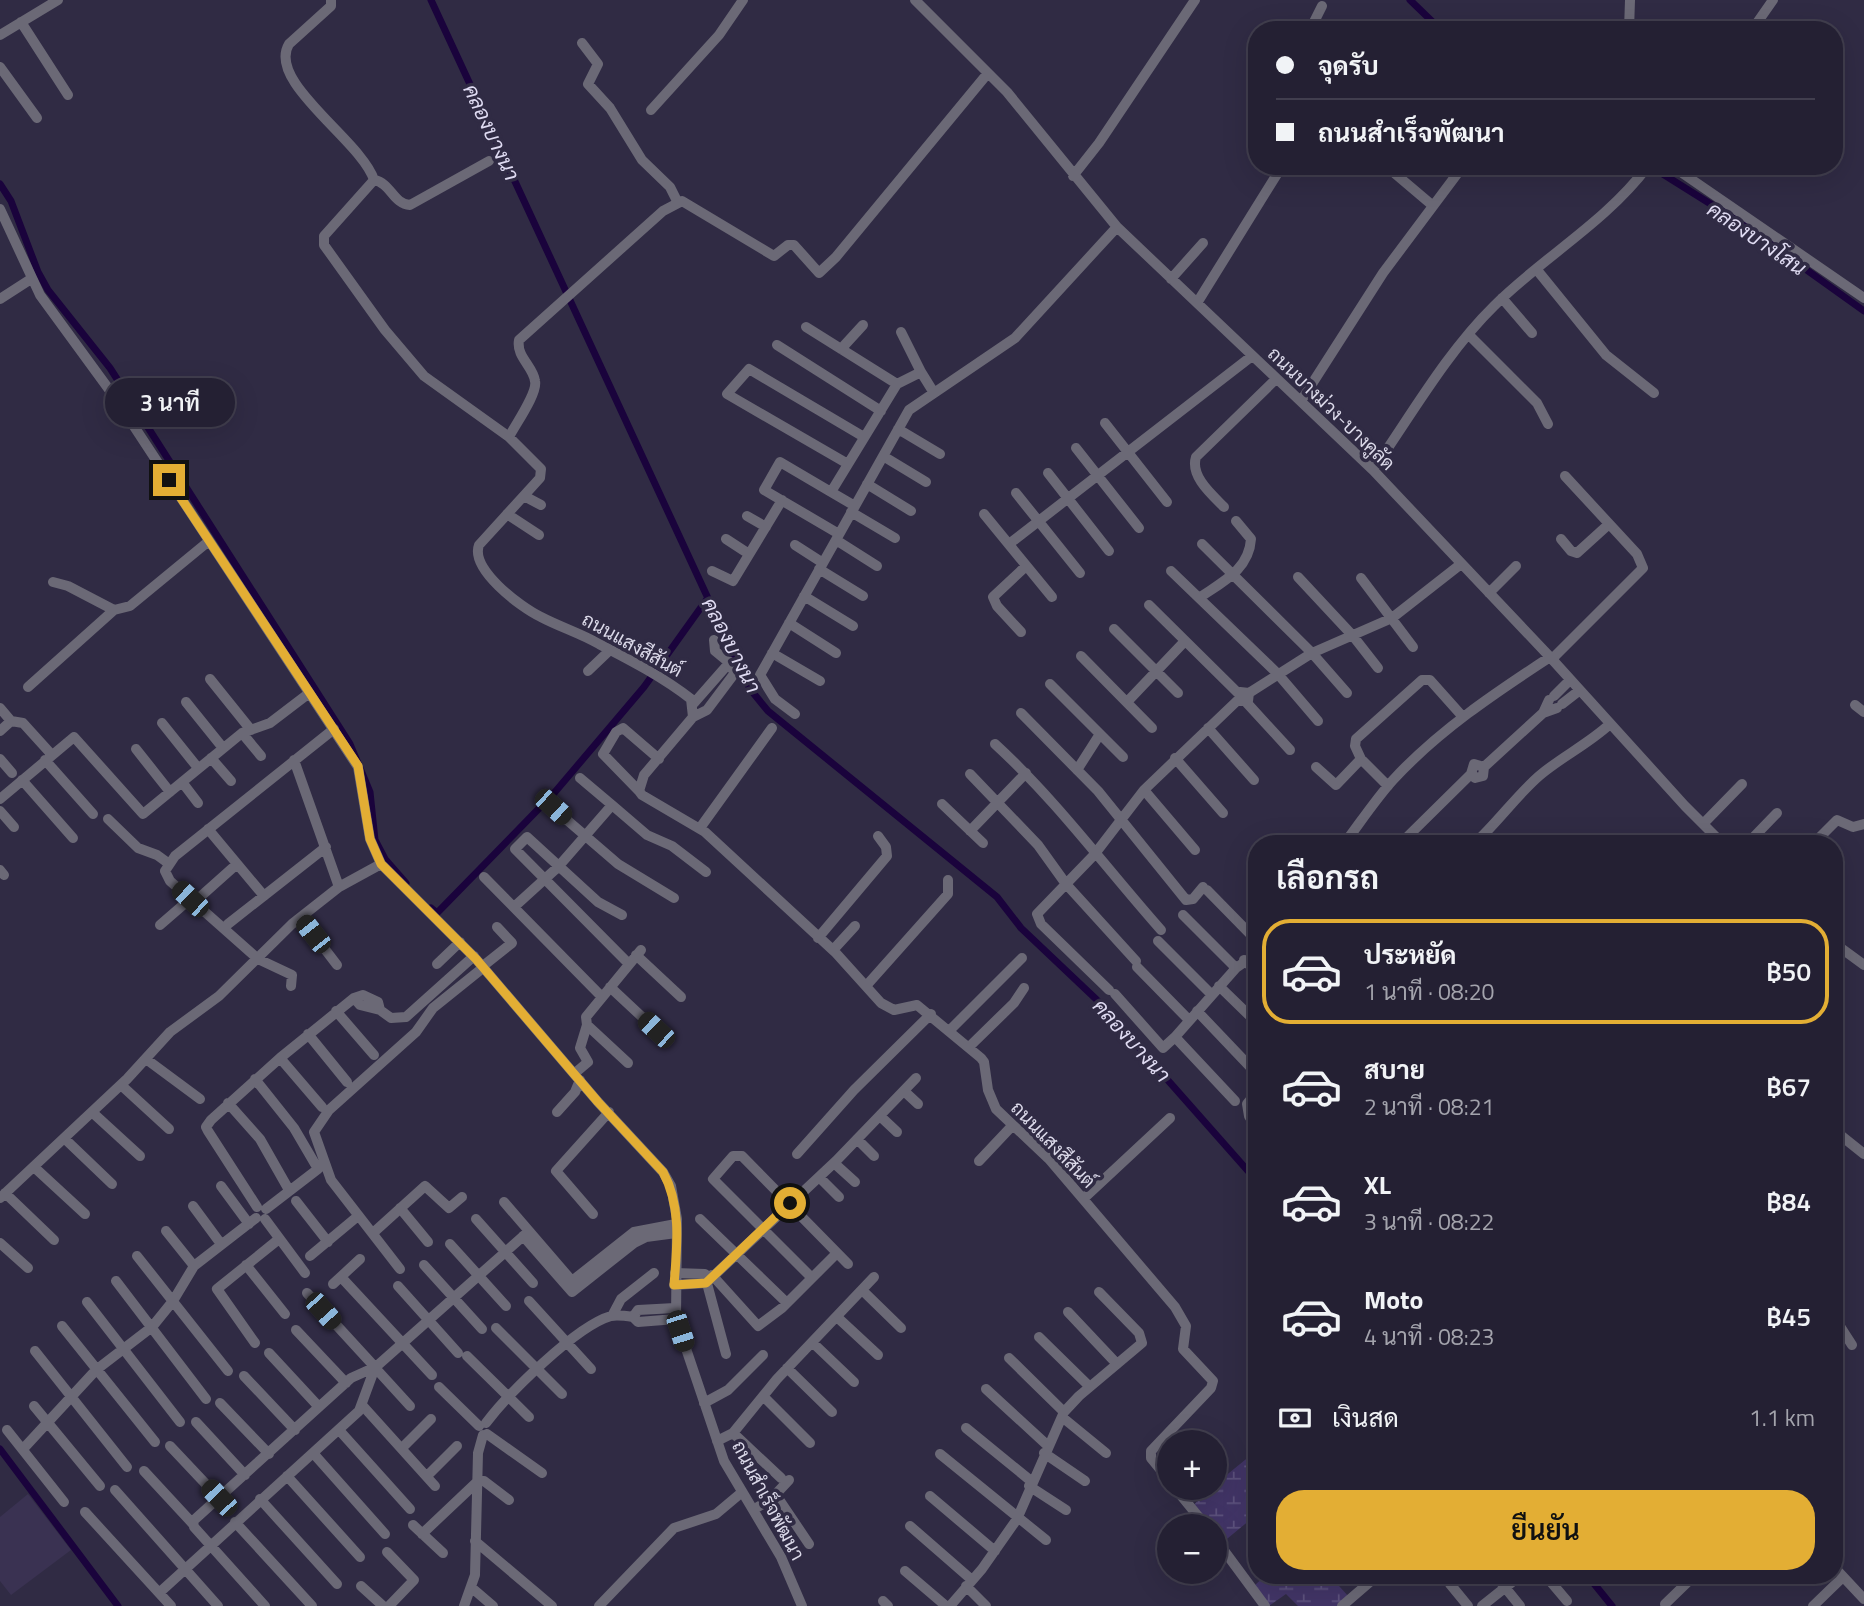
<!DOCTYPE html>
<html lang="th">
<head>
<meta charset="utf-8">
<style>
  :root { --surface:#242033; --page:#302d3f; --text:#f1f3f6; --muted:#a3a3ac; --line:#413e4e; --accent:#e3ae34 }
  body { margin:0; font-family:"Titillium Web",Sarabun,sans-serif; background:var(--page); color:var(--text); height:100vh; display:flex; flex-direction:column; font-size:26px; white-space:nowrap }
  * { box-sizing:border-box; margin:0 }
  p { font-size:23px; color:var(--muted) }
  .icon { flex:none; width:38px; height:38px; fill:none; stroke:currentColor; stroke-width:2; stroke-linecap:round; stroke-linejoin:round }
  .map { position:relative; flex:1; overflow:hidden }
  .details { position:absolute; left:1248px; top:835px; width:595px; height:749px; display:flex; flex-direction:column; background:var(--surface); border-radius:28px; box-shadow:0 7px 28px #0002,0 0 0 2px var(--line) }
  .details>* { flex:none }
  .banner { position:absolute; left:1248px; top:21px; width:595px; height:154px; border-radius:28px; box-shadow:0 7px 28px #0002,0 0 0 2px var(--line); display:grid; align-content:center; height:154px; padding:0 28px; background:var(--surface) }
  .fabs { position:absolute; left:1157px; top:1430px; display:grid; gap:14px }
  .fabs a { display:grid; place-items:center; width:70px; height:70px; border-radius:50%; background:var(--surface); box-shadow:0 7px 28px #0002,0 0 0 2px var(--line); font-size:35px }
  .end { position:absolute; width:32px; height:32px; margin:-16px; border:9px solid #e3ae34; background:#111; box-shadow:0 0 0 4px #111 }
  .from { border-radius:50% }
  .bubble { position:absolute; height:49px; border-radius:24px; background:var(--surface); box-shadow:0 7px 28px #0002,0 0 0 2px var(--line); font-size:23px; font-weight:600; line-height:49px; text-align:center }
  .car { position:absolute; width:21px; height:42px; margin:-21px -10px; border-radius:9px; box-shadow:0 0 5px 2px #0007; background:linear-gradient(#222 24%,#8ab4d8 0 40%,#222 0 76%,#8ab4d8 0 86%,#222 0) }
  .banner b { display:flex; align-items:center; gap:24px; height:66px; font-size:26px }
  .banner b+b { border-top:2px solid var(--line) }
  .banner i { width:18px; height:18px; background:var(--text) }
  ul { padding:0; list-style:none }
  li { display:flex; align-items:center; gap:21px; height:105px; margin:0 14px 10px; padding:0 14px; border:4px solid transparent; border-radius:28px }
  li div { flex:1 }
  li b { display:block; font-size:26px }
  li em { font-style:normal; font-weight:600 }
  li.current { border-color:var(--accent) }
  li>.icon { width:63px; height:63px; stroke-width:1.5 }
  h2 { padding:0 28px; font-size:32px; line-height:84px }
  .pay { display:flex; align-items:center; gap:18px; height:77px; padding:0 28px; font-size:26px }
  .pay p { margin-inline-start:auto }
  .primary-button { display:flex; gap:14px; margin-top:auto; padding:14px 28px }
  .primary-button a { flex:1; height:80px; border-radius:28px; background:var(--accent); color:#111; font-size:28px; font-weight:600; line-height:80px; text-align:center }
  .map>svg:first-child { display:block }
  .built { fill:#3a3252 }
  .wetland { fill:url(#wetland-marsh) }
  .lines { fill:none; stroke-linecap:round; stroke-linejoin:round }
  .canal { stroke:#1a033c; stroke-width:7 }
  .minor { stroke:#6b6976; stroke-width:10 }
  .route { stroke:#e3ae34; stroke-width:9 }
  .labels { text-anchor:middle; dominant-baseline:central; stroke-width:7; stroke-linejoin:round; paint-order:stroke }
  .street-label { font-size:19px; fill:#dbd9e9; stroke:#302b44 }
  .water-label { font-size:21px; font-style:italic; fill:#dfdbf2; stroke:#302b44 }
</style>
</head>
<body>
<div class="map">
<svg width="1864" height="1606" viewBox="0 0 1864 1606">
  <defs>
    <pattern id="wetland-marsh" width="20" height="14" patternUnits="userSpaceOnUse" patternTransform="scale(1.75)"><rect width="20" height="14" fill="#423567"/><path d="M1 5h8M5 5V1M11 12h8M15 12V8" fill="none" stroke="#5d527d"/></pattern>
  </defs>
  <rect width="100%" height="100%" fill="#302b44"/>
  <path class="built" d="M28,1494L71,1550L11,1595L0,1581V1517Z"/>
  <path class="wetland" d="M1256,1451V1515L1222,1543L1215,1533L1214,1526H1210L1194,1505L1202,1495Z
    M1266,1575H1329L1349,1597L1338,1606H1298L1286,1594L1269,1606L1255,1585Z"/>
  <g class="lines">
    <path class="canal" d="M431,0L750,689L768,711L997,897L1021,928L1097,1000L1256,1180
      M1410,0L1441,30
      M1650,166L1741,223L1864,311
      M0,184L11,201L38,272L48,290L110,368L350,744L370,792L375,840L385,859L406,883
      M431,908L437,913L555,792L644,687L707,599
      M0,1449L118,1606
      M1587,1575L1612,1606"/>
    <path class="minor" d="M331,0V6L289,44C266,82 362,141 374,180L324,236V245L385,330L424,376L509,437L541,469L540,478L479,545C470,569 520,607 541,617C560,627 580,633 599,644C630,660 663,677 691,699L693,717L644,775L639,791L642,795L705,832L835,952L881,1003L894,1010L917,1005L981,1058L984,1062L988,1090L996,1109L1049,1159L1175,1307L1186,1326L1183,1349L1213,1381L1211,1388L1151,1451V1458L1169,1480
      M915,0L1007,92L1117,227L1373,470L1550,657L1685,806L1723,844
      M21,22L68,95
      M1310,30L1322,6
      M1629,30L1630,0
      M1752,30L1773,0
      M0,35L58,0
      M582,43L598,64L588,84L610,108L642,160L670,187L677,201
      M0,67L37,118
      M651,110L719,35L743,0
      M1386,166L1432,205
      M1672,166L1864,298
      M1073,176L1099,143L1195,0
      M374,180C391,183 393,204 410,205L489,161
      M0,209L40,295L116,399L358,767L370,839L381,864L476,959L598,1102L663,1172L671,1186L677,1219L676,1319L724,1461L781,1557L802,1606
      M1537,270L1606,355L1654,393
      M1171,279L1203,243
      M1502,298L1532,333
      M0,299L31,279
      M1197,303L1282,166
      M806,327L897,384
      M901,332L921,372
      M1469,335L1537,403L1548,424
      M777,345L881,411
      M841,349L863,325
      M1301,401L1383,273L1463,166
      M1105,423L1167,502
      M898,429L940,454
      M509,437C515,425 538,393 535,381C533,366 516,357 519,340L663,211L682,201L774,256L788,245H794L819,273L836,257L988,73
      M1076,448L1139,528
      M883,456L926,482
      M848,464L727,394L749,369L864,437
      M1373,470C1410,417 1447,352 1494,306C1543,257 1605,223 1648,166
      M1048,473L1109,551
      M867,484L911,511
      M831,492L780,462L764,490L839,534
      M1016,493L1080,573
      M524,496L541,505
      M855,506L831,492L897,384L921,372L934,393
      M1224,507C1211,494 1190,476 1196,457L1276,379
      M851,512L895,538
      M507,514L539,535
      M984,514L1052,597
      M747,516L766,527
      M726,539L749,554
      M1561,539L1571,551L1577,553L1609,524
      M836,540L877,566
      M1009,544L1252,356
      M1202,544L1312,653L1347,693
      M795,545L823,563
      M819,569L863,596
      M712,571L733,581L782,500
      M1171,571L1277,673L1318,721
      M1298,577L1353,636L1378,668
      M1361,578L1413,647
      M53,582L68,586L114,610
      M1489,593L1516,566
      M804,596L853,626
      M1199,598C1222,582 1249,570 1251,539L1236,521
      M1149,605L1239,694
      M789,623L836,653
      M1114,629L1178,693
      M1021,632L997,606L993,597L1026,566
      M772,653L820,681
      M1081,656L1152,728
      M1552,659L1643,568L1637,554L1565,476
      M588,671L610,650
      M210,679L251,730
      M1050,684L1123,757
      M28,687L114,610L130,606L209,541
      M1249,693L1240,692V701H1248L1249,693L1312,653L1392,618L1461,564
      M1554,696L1570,680
      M186,702L223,748
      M1127,702L1185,641
      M1246,702L1290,750
      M694,703L730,662
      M1562,704L1580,690
      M1855,705L1864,712
      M0,708L11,721
      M1021,713L1098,791L1186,900L1193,899L1203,887
      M1543,713L1549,700
      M795,714L775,699L760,675L909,410L1015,338L1117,227
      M693,717L707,710L734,674L732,665L715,651L714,640
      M162,723L198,768
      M1208,728L1254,780
      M0,731L11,721L23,723L52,755
      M242,733L261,756
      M995,744C1057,801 1106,868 1161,930
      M136,749L170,792
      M211,758L231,781
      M1175,758L1223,813
      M0,759L12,773
      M1361,759L1355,746L1356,739L1422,680H1430L1463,717
      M45,760L93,814
      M294,760L339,887
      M1316,767L1336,785L1361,759L1388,786
      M1484,767L1474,764L1471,774L1475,778L1483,776L1484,767L1543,713L1557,708
      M1077,770L1100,734
      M970,774L1038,845L1066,884L1136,961
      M580,778L612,805
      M22,780L73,838
      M182,782L198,803
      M1144,790L1195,850
      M639,791L603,754L616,732L623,728L659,759
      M0,799L74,737L143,814L242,733L270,723L308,694
      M942,804L983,843
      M553,808L618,864L674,898
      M0,811L14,827
      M108,819L138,848L157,855L168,863
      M1703,824L1742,784
      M700,828L772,728
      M208,829L264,896
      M970,831L1026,773
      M1344,844C1360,823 1375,800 1393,780C1438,731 1495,693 1550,657
      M1400,844L1471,774
      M1474,844C1498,822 1516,796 1539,776C1561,757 1587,745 1610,724
      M1747,844L1777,813
      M1813,844L1837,820L1853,827L1864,824
      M1834,864H1840
      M0,870L4,875
      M484,877L602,997
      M1207,890L1256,940
      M200,897L237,864
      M514,907L558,867L612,805L647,835L672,846L706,872
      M622,915L598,902L527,837L515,849L629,964
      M1183,915L1236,968
      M301,918L337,965
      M228,924L326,847
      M160,925L190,899
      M818,938L887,856L886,847L878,836
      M1158,941L1211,994
      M1834,943L1864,965
      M833,950L855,926
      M636,955L681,997
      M1244,960L1256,971
      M437,964L460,942
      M483,966L512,943L497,927
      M1137,967L1189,1020
      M291,986L292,975L258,959L170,881L165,871L175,856L334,729
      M866,986L948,894V880
      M1219,986L1256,1022
      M610,987L656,1030
      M1109,990L1041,924L1037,914L1094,855L1144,790L1239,699
      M1115,994L1163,1048L1175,1037
      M354,998L360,1005L380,1010
      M336,1011L374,1055
      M1197,1011L1256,1073
      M587,1025L628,1063
      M949,1031L1022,958
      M308,1034L347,1082
      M969,1047L1014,1003L1024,988
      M280,1058L322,1107
      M146,1059L200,1099
      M575,1073L588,1062L580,1048L587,1025L586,1017L641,950
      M255,1079L294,1128L318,1169L266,1209
      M121,1085L169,1129
      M904,1091L918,1104
      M1256,1093L1247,1104L1249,1116L1256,1127
      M1235,1101L1175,1037L1236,968L1256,954
      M228,1103L260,1139L289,1190
      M557,1112L575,1092L580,1080
      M93,1113L140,1156
      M880,1116L897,1132
      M1834,1130L1864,1154
      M65,1139L112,1184
      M857,1139L874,1156
      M797,1154L854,1090L931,1014
      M979,1161L1012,1126
      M834,1163L855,1182
      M34,1167L85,1214
      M819,1177L839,1197
      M221,1186L249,1224
      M5,1193L54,1240
      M0,1198L127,1079L170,1032L219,996L292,924L339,887L381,864
      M1083,1199L1170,1118
      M296,1201L328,1242
      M504,1202L572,1281L634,1232L676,1224
      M193,1206L221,1244
      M257,1207L208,1131L206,1127L211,1120L280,1058L354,998L363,995L378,1002L380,1010L391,1018L406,1017L474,956
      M400,1208L428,1242
      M593,1214L556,1171L609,1112
      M265,1219L305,1273
      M476,1219L533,1283
      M700,1219L787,1303
      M166,1231L194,1266
      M373,1233L425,1186L449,1208L462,1197
      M523,1236L572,1292L634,1243L646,1237L676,1233
      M0,1243L28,1268
      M450,1244L506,1306
      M137,1256L228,1371
      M310,1256L358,1216
      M246,1265L285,1314
      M424,1265L482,1329
      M400,1269L331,1180L314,1132L329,1110L416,1032L433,1008L484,967
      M675,1273L705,1274L709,1278
      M712,1275L758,1326L782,1308L837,1253
      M705,1276L726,1354
      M341,1277L432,1375
      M812,1278L713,1179L733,1156H742L848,1264
      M116,1281L206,1399
      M333,1284L360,1259
      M674,1285L706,1283L836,1161L916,1078
      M398,1286L458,1353
      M1834,1289L1839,1283
      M862,1290L901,1328
      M307,1293L373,1365
      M529,1301L591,1369
      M87,1302L180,1422
      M1068,1312L1117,1364
      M612,1316L621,1299L654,1273
      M633,1317L638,1310L675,1308
      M837,1317L878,1355
      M1834,1317L1852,1345
      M62,1326L155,1442
      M496,1328L562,1394
      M296,1330L346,1383
      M1039,1337L1089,1386
      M255,1343L217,1289L279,1239
      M813,1343L854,1382
      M35,1351L127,1467
      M269,1353L319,1407
      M467,1356L529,1417
      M1009,1358L1064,1412
      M378,1365L529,1231
      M787,1368L832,1412
      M379,1372L410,1406
      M244,1376L295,1430
      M439,1387L479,1426
      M986,1389L1047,1445
      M763,1396L810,1443
      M220,1403L269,1454
      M704,1403L728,1390L763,1355
      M362,1405L435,1486
      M34,1406L100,1486
      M1062,1417L1106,1453
      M196,1422L245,1475
      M486,1423C508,1394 576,1326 611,1316C617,1315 626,1316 633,1317L638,1322L676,1319
      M966,1428L1031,1481
      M7,1430L64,1502
      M339,1430L410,1509
      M733,1433L781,1478
      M487,1434L542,1473
      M717,1441L733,1433L777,1379L874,1277
      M170,1446L219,1498
      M402,1448L431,1419
      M23,1449L96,1370L152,1327L173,1301L194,1266L256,1218
      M313,1453L385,1534
      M1044,1453L1085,1481
      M940,1454L1046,1540
      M144,1471L193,1524
      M287,1476L360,1557
      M427,1476L457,1446
      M477,1481H484L509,1500
      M1029,1486L1066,1510
      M1175,1488L1206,1526
      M115,1490L218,1606
      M776,1495L809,1544
      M774,1496L789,1480
      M930,1496L995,1551
      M260,1499L337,1584
      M753,1510L766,1502
      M85,1512L171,1606
      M235,1522L312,1606
      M413,1525L443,1553
      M910,1526L972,1580
      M422,1534L477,1482
      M1214,1537L1265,1606
      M475,1541L552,1606
      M387,1552L414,1580L389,1606
      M1834,1567L1864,1599
      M905,1571L946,1606
      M1495,1575L1520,1606
      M1545,1575L1567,1601
      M1450,1584L1468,1606
      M361,1586L383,1606
      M966,1586L986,1606
      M472,1588L493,1606
      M159,1593L359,1411L373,1373
      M883,1601L888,1606
      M1665,1604L1695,1575
      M265,1606L194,1527L193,1521L351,1378L371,1369
      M464,1606L475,1575L478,1453L483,1435
      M599,1606L674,1528L716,1514L741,1493
      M950,1606L982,1569L1017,1519L1064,1412L1079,1396L1142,1343L1139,1333L1099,1292
      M1342,1606L1378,1575
      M1482,1606L1521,1575
      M1813,1606L1843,1577"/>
  </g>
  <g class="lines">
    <path class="route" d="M169,480L358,766L370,839L381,864L476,959L598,1102L663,1172C682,1207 677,1247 674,1285L706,1283L790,1203"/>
  </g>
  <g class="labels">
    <g class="street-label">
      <text transform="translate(1332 408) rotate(44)">ถนนบางม่วง-บางคูลัด</text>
      <text transform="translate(633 644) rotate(29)">ถนนแสงสีสันต์</text>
      <text transform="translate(1054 1144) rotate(46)">ถนนแสงสีสันต์</text>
      <text transform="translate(769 1500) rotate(62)">ถนนสำเร็จพัฒนา</text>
    </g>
    <g class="water-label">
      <text transform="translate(492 132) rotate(65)">คลองบางนา</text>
      <text transform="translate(1757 238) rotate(34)">คลองบางโสน</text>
      <text transform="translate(732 645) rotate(63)">คลองบางนา</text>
      <text transform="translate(1132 1040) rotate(48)">คลองบางนา</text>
    </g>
  </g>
</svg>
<div class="fabs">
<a>+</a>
<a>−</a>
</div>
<i class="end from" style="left:790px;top:1203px"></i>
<i class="end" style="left:169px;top:480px"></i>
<div class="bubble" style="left:105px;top:378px;width:130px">3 นาที</div>
<i class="car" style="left:553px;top:807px;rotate:132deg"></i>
<i class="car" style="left:190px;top:899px;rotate:313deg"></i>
<i class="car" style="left:313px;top:934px;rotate:322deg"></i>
<i class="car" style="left:656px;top:1030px;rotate:313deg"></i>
<i class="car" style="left:323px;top:1311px;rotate:138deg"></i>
<i class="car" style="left:680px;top:1331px;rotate:162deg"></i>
<i class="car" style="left:219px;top:1498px;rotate:317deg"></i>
<div class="banner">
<b><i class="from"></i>จุดรับ</b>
<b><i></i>ถนนสำเร็จพัฒนา</b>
</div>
<section class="details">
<h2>เลือกรถ</h2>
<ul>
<li class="current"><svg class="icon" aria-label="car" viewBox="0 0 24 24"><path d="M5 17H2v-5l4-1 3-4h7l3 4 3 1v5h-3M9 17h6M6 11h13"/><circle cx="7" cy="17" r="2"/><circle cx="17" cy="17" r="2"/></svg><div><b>ประหยัด</b><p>1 นาที · 08:20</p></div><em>฿50</em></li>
<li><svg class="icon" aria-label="car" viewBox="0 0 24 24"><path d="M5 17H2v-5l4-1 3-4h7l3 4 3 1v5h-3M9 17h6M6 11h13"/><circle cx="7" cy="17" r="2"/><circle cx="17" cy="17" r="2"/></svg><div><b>สบาย</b><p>2 นาที · 08:21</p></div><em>฿67</em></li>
<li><svg class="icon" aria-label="car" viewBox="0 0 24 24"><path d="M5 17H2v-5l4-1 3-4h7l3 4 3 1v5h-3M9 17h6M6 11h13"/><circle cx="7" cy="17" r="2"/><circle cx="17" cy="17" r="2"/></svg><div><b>XL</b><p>3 นาที · 08:22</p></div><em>฿84</em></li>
<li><svg class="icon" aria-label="car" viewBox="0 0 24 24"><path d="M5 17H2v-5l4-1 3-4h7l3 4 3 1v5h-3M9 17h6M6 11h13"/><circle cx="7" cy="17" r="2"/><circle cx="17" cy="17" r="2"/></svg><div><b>Moto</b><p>4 นาที · 08:23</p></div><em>฿45</em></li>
</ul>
<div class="pay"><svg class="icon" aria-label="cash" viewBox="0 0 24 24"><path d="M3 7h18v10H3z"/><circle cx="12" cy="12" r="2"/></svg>เงินสด<p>1.1 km</p></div>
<div class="primary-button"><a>ยืนยัน</a></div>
</section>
</div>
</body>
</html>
